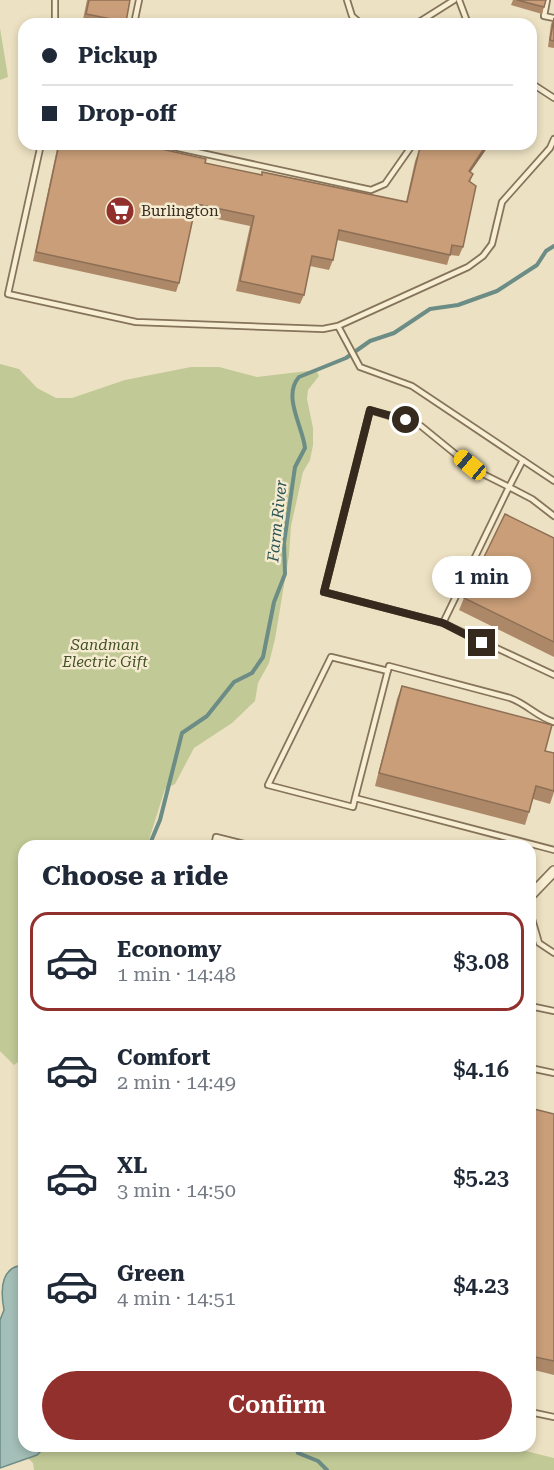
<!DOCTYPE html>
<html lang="en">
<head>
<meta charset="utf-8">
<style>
  :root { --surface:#fff; --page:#f2f2f3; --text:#1f2937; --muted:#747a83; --line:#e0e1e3; --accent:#91302c }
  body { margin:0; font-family:"Roboto Serif",serif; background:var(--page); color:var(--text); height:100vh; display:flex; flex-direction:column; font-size:22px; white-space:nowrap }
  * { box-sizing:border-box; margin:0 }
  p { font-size:20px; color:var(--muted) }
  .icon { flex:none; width:33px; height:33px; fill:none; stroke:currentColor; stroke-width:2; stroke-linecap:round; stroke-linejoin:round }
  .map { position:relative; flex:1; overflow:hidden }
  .sheet { position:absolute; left:18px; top:840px; width:518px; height:612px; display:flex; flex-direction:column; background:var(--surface); border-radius:18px; box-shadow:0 3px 9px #0003 }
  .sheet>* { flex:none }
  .banner { position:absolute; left:18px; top:18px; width:519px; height:132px; border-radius:18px; box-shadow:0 3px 9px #0003; display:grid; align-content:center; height:132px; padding:0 24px; background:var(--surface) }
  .end { position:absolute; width:27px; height:27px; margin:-14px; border:8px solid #352a1d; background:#fff; box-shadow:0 0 0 3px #fff }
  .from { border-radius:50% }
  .bubble { position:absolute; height:42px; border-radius:21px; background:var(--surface); box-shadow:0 3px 9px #0003; font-size:20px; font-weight:600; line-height:42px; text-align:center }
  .car { position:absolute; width:18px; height:36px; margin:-18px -9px; border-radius:8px; box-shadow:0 0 4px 2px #0007; background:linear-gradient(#f5c518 24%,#345 0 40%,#f5c518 0 76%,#345 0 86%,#f5c518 0) }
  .banner b { display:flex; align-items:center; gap:21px; height:57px; font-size:22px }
  .banner b+b { border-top:2px solid var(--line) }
  .banner i { width:15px; height:15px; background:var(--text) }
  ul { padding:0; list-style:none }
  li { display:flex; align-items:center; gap:18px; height:99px; margin:0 12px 9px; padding:0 12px; border:3px solid transparent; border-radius:18px }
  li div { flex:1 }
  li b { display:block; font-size:22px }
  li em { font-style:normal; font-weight:600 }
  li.current { border-color:var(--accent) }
  li>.icon { width:54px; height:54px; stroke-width:1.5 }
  h2 { padding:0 24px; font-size:27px; line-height:72px }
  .primary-button { display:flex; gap:12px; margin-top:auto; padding:12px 24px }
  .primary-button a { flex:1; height:69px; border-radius:36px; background:var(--accent); color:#fff; font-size:24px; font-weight:600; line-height:69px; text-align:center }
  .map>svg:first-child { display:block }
  .green { fill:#c1c996 }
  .water { fill:#a4bfb8; stroke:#6c8c86; stroke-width:1.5 }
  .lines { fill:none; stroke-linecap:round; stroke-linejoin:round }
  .stream { stroke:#6c8c86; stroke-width:4 }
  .service-casing { stroke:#85735a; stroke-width:8 }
  .minor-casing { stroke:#85735a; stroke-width:12 }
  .service { stroke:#f7eed4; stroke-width:4.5 }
  .minor { stroke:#f7eed4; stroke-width:9 }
  .wall { fill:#ad8868 }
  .shaded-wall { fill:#8d6f55 }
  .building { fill:#c99e79; stroke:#8d6f55; stroke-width:1.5 }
  .route { stroke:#352a1d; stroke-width:8 }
  .labels { text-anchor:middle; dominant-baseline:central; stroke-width:5; stroke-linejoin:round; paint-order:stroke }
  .poi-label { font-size:15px; fill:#352a1d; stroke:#f4ebd1; text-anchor:start }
  .park-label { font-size:15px; font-style:italic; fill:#445125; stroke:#f4ebd1 }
  .water-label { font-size:16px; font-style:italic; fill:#2d5454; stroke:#f4ebd1 }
</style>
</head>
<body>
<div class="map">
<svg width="554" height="1470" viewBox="0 0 554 1470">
  <rect width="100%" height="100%" fill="#ece1c2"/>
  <path class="green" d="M0,28L8,77L0,80Z
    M0,364L19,369L37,388L56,398H72L125,380L191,367H219L257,377L316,370L319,376L308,390L307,399L313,428V445L310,460L303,472L291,526L289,555L275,639L269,663L258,683L255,701L232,723L194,748L175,784L165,789L147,846H24V1057L14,1065L0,1051Z
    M46,1446H505L554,1458V1470H34L33,1463L28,1458Z"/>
  <path class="water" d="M18,1266L24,1270V1446H46L37,1455L0,1468V1320L4,1310C1,1294 0,1271 18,1266Z"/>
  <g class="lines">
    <path class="stream" d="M149,846L160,820L182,733L207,716L234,682L252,673L263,657L274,602L285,574L284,543L295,467L305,448C303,427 282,396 299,377L346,358L370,341L394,333L430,309L458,305L497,291L537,265L546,251L554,246
      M295,1446L298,1453L318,1461L327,1470"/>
    <g class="service-casing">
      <path id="service" d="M347,0L352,16L361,24
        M459,0L468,24
        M547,0L544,16L554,18
        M55,24V0
        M134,24L139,0
        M416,24L454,0
        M531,83L554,98
        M41,144L8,294L136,322L323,329L338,326L468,267L483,256L492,244L502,202L550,148L554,139
        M160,144L371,190L385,184L413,144
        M338,326L360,367L412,386L554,481
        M523,460L509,487L532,499L554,516
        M443,623L509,487L475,470L421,426L370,410L324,592L443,623L554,675
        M554,722C537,717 527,704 510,698L389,666L355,798L554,850
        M355,798L353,807L268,785L331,657L388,671
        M214,846L216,837L252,846
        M530,912L539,943L554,953
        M530,1006L554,1011
        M530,1068L554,1073
        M530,1412L554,1417"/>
    </g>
    <g class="minor-casing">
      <path id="minor" d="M530,896L554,871"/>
    </g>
    <use href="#service" class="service"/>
    <use href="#minor" class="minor"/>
  </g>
  <path class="wall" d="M87,0H130L125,24H82Z
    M513,0H546L542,14L511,5Z
    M554,18V48L548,47L551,24Z
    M58,144H139L205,163L261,175L406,202L415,161L419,151L473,174L470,182L463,247L459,256L450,255L447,265L337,240L333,260L329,270L310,266L304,295L300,304L236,291L250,226L194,214L179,283L176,292L33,261Z
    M554,538V657L459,610L464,598Z
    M402,686L545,751L554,753V792L550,804L533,799L525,825L375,786L397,699Z
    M530,1108L554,1114V1375L530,1369Z"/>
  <path class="shaded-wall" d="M487,144H490L465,180L469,171Z"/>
  <path class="building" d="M89,0H130L126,22L86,14Z
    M517,0H546L544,7Z
    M554,18V41L550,40Z
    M59,144H139L206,159L205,163L262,175V172L407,202L419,151L424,144H487L469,171L473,174L469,181L476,186L463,247L452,245L450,255L339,230L333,260L312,256L304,295L240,281L254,216L196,204L179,283L36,252Z
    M505,514L554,538V642L464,598Z
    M402,686L552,725L545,751L554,753V791L536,786L529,812L379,773Z
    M530,1108L554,1114V1361L530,1356Z"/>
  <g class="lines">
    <path class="route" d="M406,420L370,410L324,592L443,623L482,643"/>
  </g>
  <defs>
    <g id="supermarket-disc" transform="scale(1.5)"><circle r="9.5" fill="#91302c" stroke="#f4ebd1"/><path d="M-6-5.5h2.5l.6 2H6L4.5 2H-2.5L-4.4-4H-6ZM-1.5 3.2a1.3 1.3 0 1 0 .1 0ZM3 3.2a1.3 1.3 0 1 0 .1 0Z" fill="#fff"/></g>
  </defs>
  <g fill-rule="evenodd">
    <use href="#supermarket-disc" x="120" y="211"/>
  </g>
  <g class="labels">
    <g class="poi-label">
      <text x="141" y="211">Burlington</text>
    </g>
    <g class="park-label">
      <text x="105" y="645">Sandman<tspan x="105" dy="17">Electric Gift</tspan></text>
    </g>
    <g class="water-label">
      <text transform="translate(277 521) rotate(-84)">Farm River</text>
    </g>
  </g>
</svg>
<i class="end from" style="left:406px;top:420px"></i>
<i class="end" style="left:482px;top:643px"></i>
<div class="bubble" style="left:432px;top:556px;width:99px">1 min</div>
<i class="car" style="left:470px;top:465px;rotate:310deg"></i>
<div class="banner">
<b><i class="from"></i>Pickup</b>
<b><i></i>Drop-off</b>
</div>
<section class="sheet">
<h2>Choose a ride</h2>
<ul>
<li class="current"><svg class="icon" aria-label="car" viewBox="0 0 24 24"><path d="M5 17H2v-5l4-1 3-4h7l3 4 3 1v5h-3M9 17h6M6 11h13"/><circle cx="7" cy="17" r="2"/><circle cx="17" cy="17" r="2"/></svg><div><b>Economy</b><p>1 min · 14:48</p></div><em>$3.08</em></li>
<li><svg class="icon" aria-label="car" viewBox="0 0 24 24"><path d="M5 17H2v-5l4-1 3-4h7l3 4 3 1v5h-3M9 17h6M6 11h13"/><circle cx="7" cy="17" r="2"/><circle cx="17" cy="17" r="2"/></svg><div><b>Comfort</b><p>2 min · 14:49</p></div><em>$4.16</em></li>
<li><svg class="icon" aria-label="car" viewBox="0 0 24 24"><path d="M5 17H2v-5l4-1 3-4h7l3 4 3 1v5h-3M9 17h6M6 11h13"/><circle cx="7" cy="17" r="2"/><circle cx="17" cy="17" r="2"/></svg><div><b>XL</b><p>3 min · 14:50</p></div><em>$5.23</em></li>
<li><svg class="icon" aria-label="car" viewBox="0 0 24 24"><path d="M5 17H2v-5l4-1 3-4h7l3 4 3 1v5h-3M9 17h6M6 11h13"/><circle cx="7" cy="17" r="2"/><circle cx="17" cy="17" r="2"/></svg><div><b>Green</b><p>4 min · 14:51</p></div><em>$4.23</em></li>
</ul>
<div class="primary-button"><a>Confirm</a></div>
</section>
</div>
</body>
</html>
